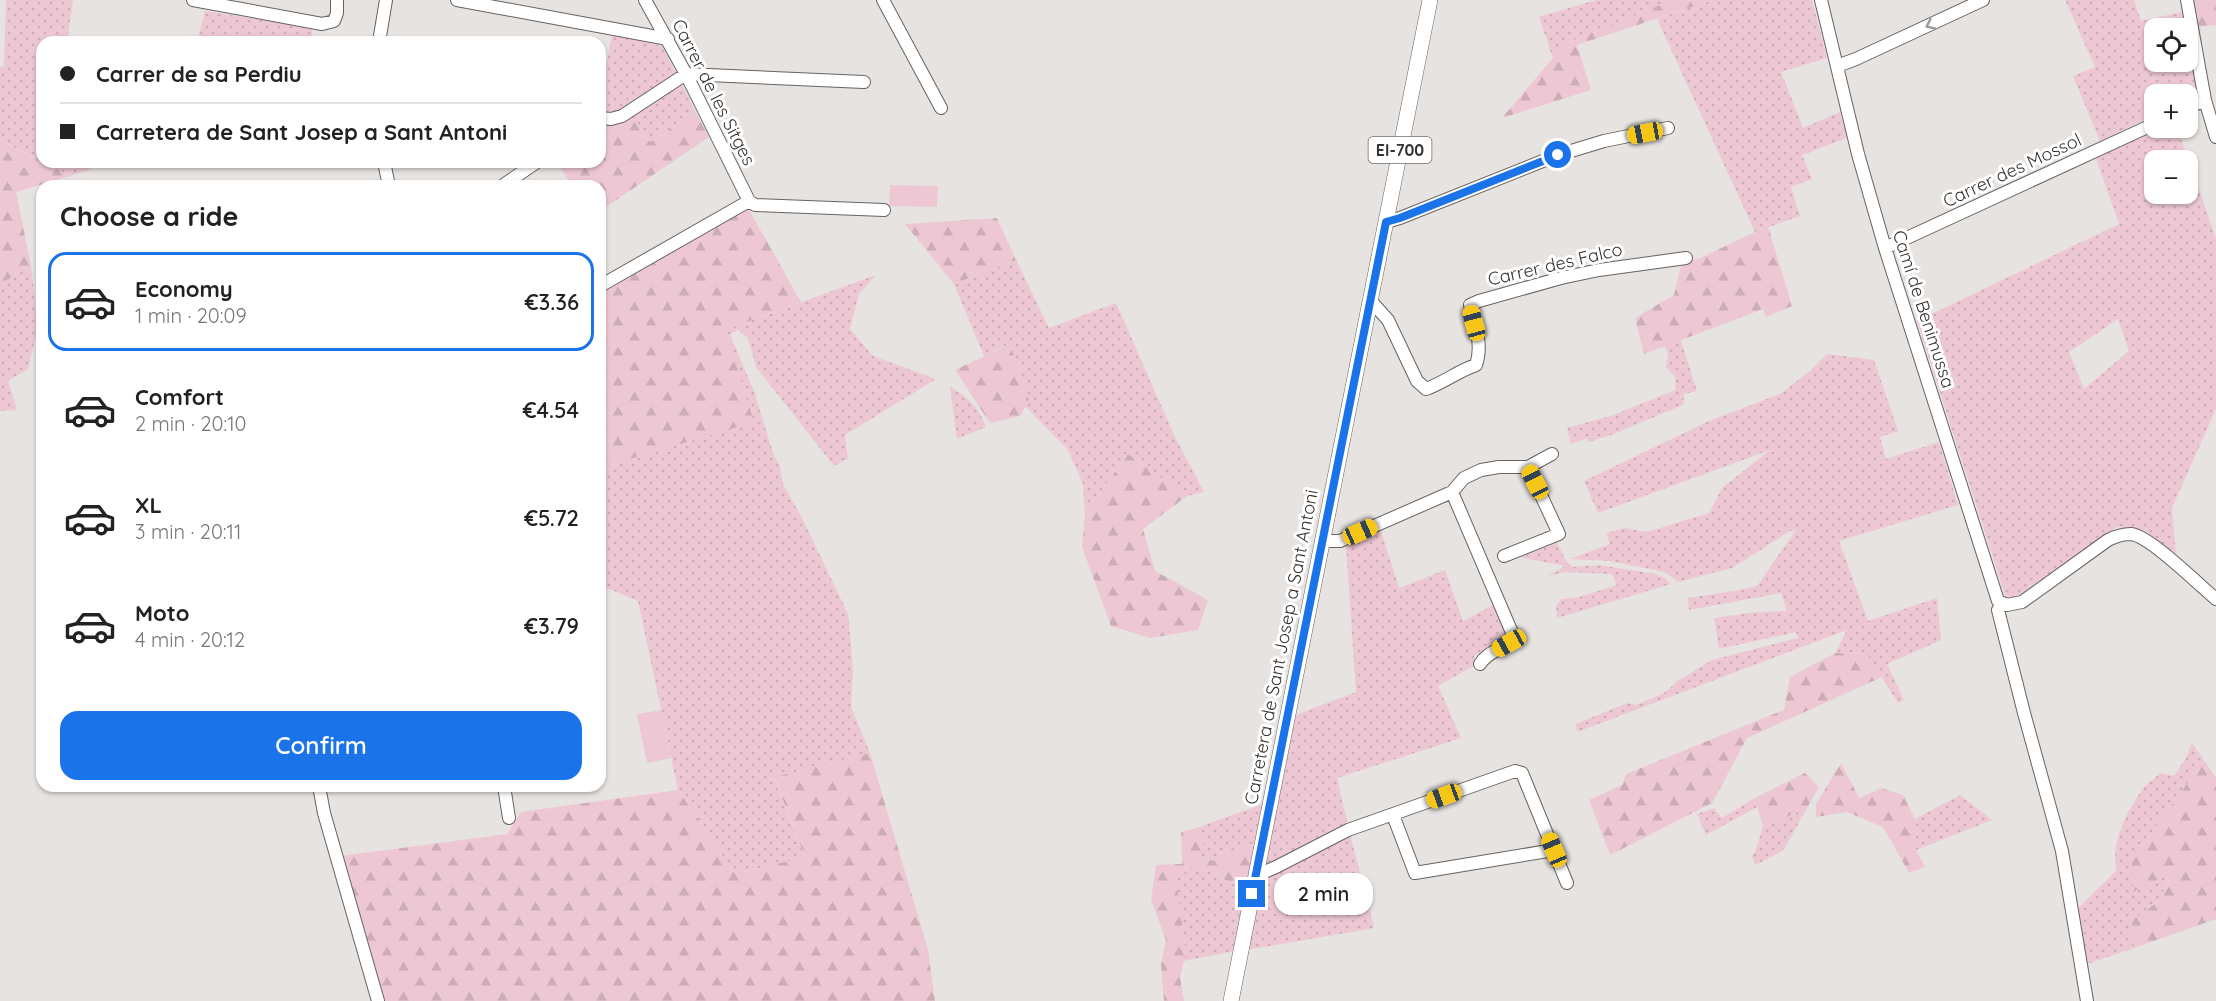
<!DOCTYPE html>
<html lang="en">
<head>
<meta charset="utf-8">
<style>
  :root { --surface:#fff; --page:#f2f2f2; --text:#222; --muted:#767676; --line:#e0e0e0; --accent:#1a73e8 }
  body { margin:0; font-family:Quicksand,sans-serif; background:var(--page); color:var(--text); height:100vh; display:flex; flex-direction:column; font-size:22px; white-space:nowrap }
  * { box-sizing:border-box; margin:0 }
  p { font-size:20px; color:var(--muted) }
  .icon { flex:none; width:33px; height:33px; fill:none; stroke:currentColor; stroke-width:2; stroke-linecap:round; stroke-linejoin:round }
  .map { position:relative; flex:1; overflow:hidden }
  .side { position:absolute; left:36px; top:180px; width:570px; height:612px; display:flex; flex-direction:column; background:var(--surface); border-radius:18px; box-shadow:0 2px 4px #0004 }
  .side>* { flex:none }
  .guide { position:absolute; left:36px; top:36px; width:570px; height:132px; border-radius:18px; box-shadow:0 2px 4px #0004; display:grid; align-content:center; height:132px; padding:0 24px; background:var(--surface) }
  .fabs { position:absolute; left:2144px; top:18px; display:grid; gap:12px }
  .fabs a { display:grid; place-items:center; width:54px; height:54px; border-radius:12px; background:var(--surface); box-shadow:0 2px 4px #0004; font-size:30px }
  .end { position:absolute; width:27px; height:27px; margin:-14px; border:8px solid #1a73e8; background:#fff; box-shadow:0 0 0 3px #fff }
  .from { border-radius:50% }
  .bubble { position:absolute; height:42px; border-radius:18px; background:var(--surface); box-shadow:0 2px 4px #0004; font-size:20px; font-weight:600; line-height:42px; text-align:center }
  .car { position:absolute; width:18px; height:36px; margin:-18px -9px; border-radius:8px; box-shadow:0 0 4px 2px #0007; background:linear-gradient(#f5c518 24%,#345 0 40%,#f5c518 0 76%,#345 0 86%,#f5c518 0) }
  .guide b { display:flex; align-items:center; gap:21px; height:57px; font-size:22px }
  .guide b+b { border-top:2px solid var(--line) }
  .guide i { width:15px; height:15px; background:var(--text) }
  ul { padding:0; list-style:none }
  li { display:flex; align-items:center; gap:18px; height:99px; margin:0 12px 9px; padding:0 12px; border:3px solid transparent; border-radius:18px }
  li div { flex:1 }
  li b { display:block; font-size:22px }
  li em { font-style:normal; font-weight:600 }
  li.current { border-color:var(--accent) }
  li>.icon { width:54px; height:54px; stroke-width:1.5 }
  h2 { padding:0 24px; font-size:27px; line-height:72px }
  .button { display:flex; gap:12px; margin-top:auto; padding:12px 24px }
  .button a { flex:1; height:69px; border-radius:18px; background:var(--accent); color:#fff; font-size:24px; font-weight:600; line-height:69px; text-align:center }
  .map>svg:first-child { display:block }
  .grass { fill:url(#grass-dots); fill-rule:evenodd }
  .forest { fill:url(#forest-firs) }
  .green { fill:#edc8d4 }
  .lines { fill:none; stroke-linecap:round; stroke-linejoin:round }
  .minor-casing { stroke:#666360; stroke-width:14 }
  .major-casing { stroke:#666360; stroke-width:16 }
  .minor { stroke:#fff; stroke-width:12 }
  .major { stroke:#fff; stroke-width:15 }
  .oneway { stroke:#9a9898 }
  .route { stroke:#1a73e8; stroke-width:8 }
  .labels { text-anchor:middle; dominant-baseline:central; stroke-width:6; stroke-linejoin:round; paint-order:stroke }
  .shield { fill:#fff; stroke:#71706f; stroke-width:1.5 }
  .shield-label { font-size:16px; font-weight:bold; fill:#343231 }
  .street-label { font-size:18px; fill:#343231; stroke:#fff }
</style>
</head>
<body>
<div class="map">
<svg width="2216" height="1001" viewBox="0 0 2216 1001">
  <defs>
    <pattern id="grass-dots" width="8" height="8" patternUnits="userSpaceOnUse" patternTransform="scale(1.5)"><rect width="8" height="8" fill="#edc8d4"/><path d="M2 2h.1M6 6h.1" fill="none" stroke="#ccacb6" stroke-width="1.8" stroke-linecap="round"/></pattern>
    <pattern id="forest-firs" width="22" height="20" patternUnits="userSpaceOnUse" patternTransform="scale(1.5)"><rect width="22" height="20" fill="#edc8d4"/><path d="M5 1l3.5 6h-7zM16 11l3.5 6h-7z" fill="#ccacb6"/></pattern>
  </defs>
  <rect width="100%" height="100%" fill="#e7e3e0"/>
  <path class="grass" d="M6,0H73L67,42H42V161L0,140V67L4,65Z
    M1596,0H1673L1562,45L1553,58L1539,17Z
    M1713,0H1812L1827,58L1781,72L1803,128L1840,112L1847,138L1802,155L1812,179L1791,187L1800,216L1755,232L1657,19Z
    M2065,0H2134L2141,21L2187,11L2198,94L2187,99V94H2154V115L2100,141L2073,76L2095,67ZM2154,28H2187V62H2154Z
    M205,11L311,27L314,42H197Z
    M612,35L662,46L677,75L620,112L610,115L600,106V100Z
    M682,84L696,113L650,142L631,117Z
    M2157,128H2177L2216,238V409L2172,508L2176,554L2144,530L2117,527L2016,597L2009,599L2005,595L1917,321L2119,224L2095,156ZM2154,160H2187V194H2154ZM2118,319L2129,351L2084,389L2069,352Z
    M43,162H87L91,169L70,176Z
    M1016,260L1049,328L1116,303L1175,437L1204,492L1187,496L1128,454L1085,514L1083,484L1068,450L1025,406L1029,400L1009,344L984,356L954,284Z
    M31,266L38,327L28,369L8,381L17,410L0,411V284Z
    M876,275L859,294L850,329L873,356L936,379L845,435L848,459L834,466L756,367L748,338L738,330L730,334L755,394L773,453L780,467L783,484L802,518L848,614L853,671L851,707L870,753L774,778L805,858L735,874L678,790L638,601L600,585V468L753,422L725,330Z
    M1680,338L1697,391L1684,394L1683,405L1611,435L1588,442L1587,438L1571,444L1567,428L1614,415L1675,390L1676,378L1666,367L1668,354L1664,345Z
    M1827,354L1874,360L1898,431L1880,437L1886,459L1939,442L1958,505L1839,541L1868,621L1937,598L1941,640L1887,664L1904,700L1898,703L1867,654L1835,653L1847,630L1577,732L1576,724L1627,703L1636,705L1664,693L1678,681L1712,660L1798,638L1796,632L1719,649L1714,618L1757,612L1787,611L1781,593L1689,610L1688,598L1735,591L1757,586L1796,530L1790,531L1732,568L1678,582L1665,572L1610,561L1570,559L1610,544L1606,533L1624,528L1647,532L1709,513L1722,488L1770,450L1598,513L1584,481L1709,421L1780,394L1809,372Z
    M950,387C967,396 980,409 986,427L957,439Z
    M1381,531L1399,588L1445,570L1463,621L1495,604L1508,638L1474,656L1475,665L1438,686L1461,738L1337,778L1348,826L1266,864L1296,715L1356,692L1346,546Z
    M1557,543L1566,561L1573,567L1599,565L1656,574L1665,578L1671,584L1557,618L1556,606L1561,599L1579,597L1617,585L1612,574L1565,572L1548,576L1565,566L1519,557Z
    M2192,743L2204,760L2132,860L2172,872L2159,901L2131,921L2134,948L2084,965L2075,911L2117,870C2109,845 2128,809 2143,789C2147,783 2155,778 2161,773L2174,776L2186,758Z
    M1960,795L1992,820L1916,850L1915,819Z
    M1755,798L1757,807L1706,835L1697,814L1714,808L1722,818Z
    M1263,804L1254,844L1220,853L1215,861L1200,856L1205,836L1196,828Z
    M1807,808L1783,851L1755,865L1752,856L1755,852L1763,827Z
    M1350,834L1374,928L1246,950L1260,879Z
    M1195,864L1235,885L1249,877L1235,951L1184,961L1186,952L1175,880Z"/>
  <path class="forest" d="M1673,0H1713L1577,45L1591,90L1502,118L1553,58L1562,45Z
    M2192,0H2216V25L2197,27Z
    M696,113L709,137L600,211V186H572L557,162H600V127L603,126L631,117L650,142Z
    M0,140L70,176L16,192L31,266L0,284Z
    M748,208L801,302L725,330L754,422L600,468V294Z
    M997,218L1016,260L954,284L905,224Z
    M1768,226L1792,306L1766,317L1763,309L1644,354L1635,318L1674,295L1682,262L1698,259Z
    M1010,344L1029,400L1020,416L990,423L955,370Z
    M1128,454L1187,496L1143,529L1155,571L1208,600L1198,630L1150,638L1111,626L1082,547L1085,514Z
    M1835,653L1867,654L1882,677L1747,738L1712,803L1610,855L1589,800L1622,785L1626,774L1784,710L1790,677Z
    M870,753L928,950L935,1001H385L341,856L507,834L521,812L678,790L735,874L805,857L774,777Z
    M2204,760L2216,778V919L2134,948L2131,921L2159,901L2172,873L2133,892L2132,860Z
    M1841,763L1859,798L1881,788L1903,795L1915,819L1916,850L1925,867L1909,873L1883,827L1847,812L1816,817V804Z
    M1805,773L1819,787L1807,808L1763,827L1755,798Z
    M1196,828L1205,836L1200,856L1214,861L1220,853L1254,844L1249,877L1235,885L1195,864L1176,880L1186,952L1180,978L1184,1001H1164L1161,964L1166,940L1151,900L1156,865L1182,864L1181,832Z"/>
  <path class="green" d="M890,185L938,186L937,207L889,206Z
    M661,710L671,758L647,763L637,714Z"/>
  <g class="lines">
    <g class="minor-casing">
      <path id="minor" d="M193,0L322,24L334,21L337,13V0
        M457,0L668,39
        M645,0L686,74L749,201
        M883,0L941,108
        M1821,0L1858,154L1885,248L1998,601L2007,605L2022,602L2108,540C2116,536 2123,534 2131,534C2150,536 2199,585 2216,599
        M2187,0L2205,100L2216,137
        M379,42L386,0
        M1837,66L1856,59L1983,0
        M2187,108L2205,100
        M601,118L611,119L622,116L686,74L864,82
        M384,162L389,186
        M502,186L537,162
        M1386,222L1400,218L1558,155L1604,141L1668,128
        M1885,248L2154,124
        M600,286L749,201L755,205L884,210
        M1370,300L1388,320L1417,381L1426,389C1445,382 1458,371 1476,365C1483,345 1475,325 1470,305L1479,301L1561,278L1599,270L1686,258
        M1322,541H1340L1452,492
        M1504,556L1559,534L1528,467
        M2002,604L1998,610L2024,713L2062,851L2087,1001
        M1480,664C1488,650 1506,650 1513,635L1452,492L1464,478L1481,470L1499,467H1528L1552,454
        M319,786L324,813L378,1001
        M504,786L509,818
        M1393,815L1415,873L1554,850
        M1256,872L1262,873L1276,867L1348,830L1515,771L1522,773L1567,883"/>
    </g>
    <g class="major-casing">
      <path id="major" d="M1231,1001L1430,0"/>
    </g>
    <use href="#minor" class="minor"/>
    <use href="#major" class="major"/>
  </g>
  <defs><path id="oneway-chevron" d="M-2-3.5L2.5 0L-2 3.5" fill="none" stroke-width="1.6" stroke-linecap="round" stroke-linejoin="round" transform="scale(1.5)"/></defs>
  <use class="oneway" href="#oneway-chevron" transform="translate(1930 25) rotate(155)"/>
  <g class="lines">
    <path class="route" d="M1252,894L1386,222L1400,218L1558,155"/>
  </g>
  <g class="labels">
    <rect class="shield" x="1368.5" y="137" width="63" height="26" rx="4.5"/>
    <g class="shield-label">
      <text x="1400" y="150">EI-700</text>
    </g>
    <g class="street-label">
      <text transform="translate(714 92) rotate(63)">Carrer de les Sitges</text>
      <text transform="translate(2012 170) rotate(-25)">Carrer des Mossol</text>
      <text transform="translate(1555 264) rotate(-13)">Carrer des Falco</text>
      <text transform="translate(1924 309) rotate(72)">Camí de Benimussa</text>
      <text transform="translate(1281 647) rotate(-79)">Carretera de Sant Josep a Sant Antoni</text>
    </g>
  </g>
</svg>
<div class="fabs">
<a><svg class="icon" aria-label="locate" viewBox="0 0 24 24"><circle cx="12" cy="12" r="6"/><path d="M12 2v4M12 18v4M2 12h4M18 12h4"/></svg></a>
<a>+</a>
<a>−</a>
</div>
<i class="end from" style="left:1558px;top:155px"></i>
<i class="end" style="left:1252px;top:894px"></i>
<div class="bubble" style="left:1274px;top:873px;width:99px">2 min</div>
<i class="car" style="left:1645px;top:133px;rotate:259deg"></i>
<i class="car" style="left:1474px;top:323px;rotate:345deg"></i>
<i class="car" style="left:1535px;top:482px;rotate:333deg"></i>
<i class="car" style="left:1360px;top:532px;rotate:66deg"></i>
<i class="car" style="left:1509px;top:643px;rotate:241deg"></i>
<i class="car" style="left:1444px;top:796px;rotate:250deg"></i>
<i class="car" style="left:1554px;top:850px;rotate:337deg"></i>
<div class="guide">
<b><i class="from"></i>Carrer de sa Perdiu</b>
<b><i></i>Carretera de Sant Josep a Sant Antoni</b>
</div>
<section class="side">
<h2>Choose a ride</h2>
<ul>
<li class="current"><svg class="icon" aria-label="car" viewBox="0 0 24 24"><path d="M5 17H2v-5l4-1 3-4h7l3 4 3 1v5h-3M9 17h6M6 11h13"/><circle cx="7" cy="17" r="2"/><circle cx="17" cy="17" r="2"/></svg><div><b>Economy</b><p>1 min · 20:09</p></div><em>€3.36</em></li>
<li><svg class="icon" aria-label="car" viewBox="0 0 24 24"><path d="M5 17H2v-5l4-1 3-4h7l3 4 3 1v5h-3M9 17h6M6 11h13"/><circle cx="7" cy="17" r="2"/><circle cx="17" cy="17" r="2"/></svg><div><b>Comfort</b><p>2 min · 20:10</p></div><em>€4.54</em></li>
<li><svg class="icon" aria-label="car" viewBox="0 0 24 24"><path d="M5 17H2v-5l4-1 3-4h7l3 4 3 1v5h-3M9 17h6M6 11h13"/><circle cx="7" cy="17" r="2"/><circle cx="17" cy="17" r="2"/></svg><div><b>XL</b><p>3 min · 20:11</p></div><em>€5.72</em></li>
<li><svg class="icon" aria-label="car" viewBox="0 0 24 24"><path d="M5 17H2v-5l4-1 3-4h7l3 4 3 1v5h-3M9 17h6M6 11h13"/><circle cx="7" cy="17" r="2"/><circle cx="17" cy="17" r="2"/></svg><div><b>Moto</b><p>4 min · 20:12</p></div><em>€3.79</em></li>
</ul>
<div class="button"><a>Confirm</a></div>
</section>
</div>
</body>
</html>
